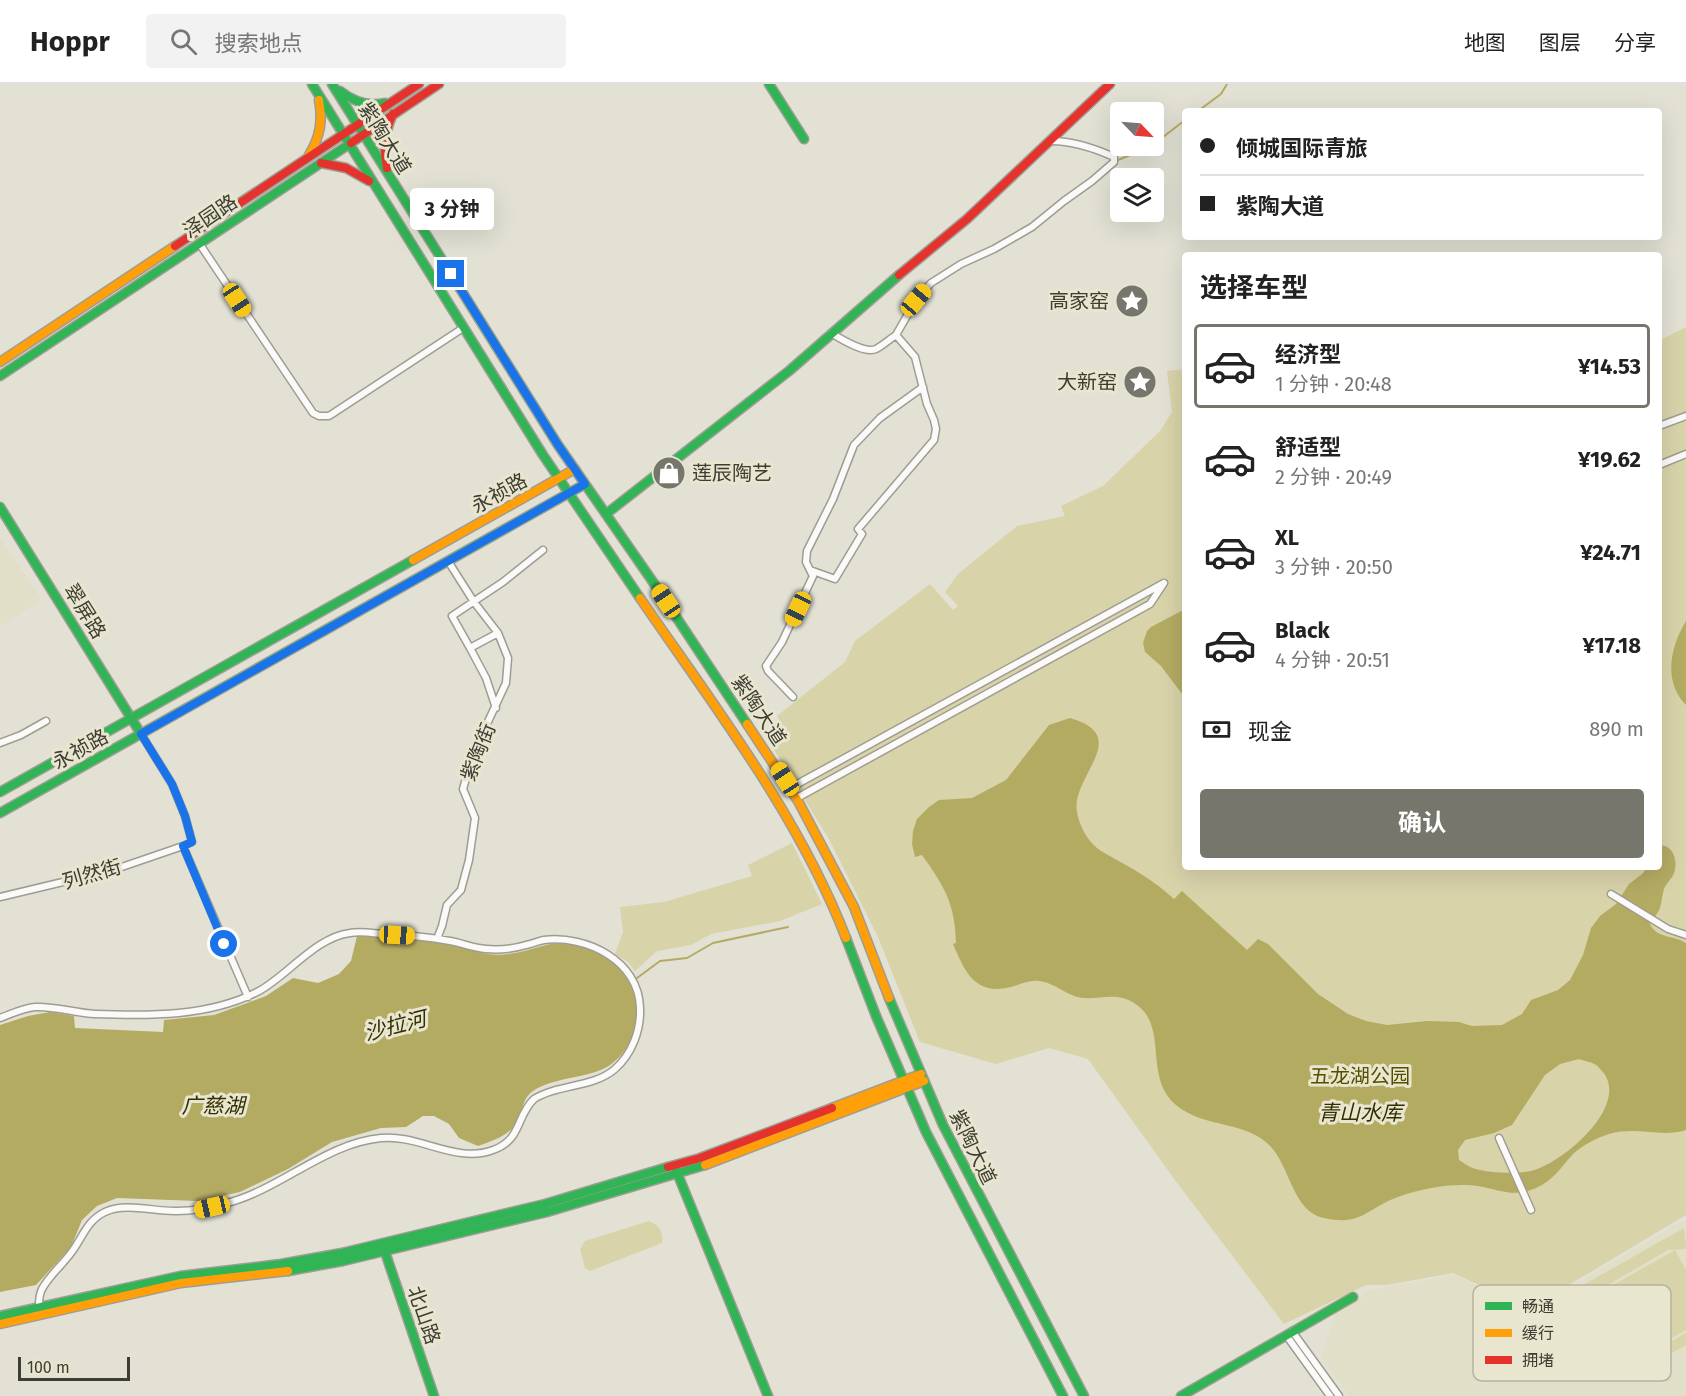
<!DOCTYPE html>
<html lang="zh">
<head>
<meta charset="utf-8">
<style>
  :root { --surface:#fff; --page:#f2f2f2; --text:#222; --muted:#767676; --line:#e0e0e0; --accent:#77766c }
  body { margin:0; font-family:"Fira Sans","Noto Sans SC",sans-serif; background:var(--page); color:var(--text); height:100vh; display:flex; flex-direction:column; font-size:22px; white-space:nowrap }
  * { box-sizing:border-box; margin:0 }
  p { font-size:20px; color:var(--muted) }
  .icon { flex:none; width:33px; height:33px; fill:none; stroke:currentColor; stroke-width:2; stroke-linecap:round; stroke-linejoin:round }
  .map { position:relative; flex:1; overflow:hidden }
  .side { position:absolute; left:1182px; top:168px; width:480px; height:618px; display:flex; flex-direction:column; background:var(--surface); border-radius:6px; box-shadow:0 6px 24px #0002 }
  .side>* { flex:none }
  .guide { position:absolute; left:1182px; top:24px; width:480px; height:132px; border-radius:6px; box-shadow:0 6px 24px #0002; display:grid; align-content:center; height:132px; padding:0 18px; background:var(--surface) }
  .needle { width:39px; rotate:115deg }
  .tools { position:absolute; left:1110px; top:18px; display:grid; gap:12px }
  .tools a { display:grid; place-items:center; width:54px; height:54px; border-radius:6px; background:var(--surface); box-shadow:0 6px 24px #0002; font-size:30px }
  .scale { position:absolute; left:18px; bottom:15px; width:112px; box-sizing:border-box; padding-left:6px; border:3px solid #3e3d34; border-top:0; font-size:16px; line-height:21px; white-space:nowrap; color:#3e3d34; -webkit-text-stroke:4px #e8e6ce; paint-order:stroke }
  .end { position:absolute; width:27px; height:27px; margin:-14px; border:8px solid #1a73e8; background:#fff; box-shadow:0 0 0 3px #fff }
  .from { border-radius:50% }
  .bubble { position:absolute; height:42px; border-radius:6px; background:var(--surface); box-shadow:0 6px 24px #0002; font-size:20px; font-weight:700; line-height:42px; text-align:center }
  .car { position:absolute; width:18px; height:36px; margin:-18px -9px; border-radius:8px; box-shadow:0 0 4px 2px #0007; background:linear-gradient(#f5c518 24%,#345 0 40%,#f5c518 0 76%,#345 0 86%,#f5c518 0) }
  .guide b { display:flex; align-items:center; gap:21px; height:57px; font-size:22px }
  .guide b+b { border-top:2px solid var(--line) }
  .guide i { width:15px; height:15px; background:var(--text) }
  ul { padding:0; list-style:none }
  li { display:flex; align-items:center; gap:18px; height:84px; margin:0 12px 9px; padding:0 6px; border:3px solid transparent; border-radius:6px }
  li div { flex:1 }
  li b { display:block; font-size:22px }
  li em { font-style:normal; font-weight:700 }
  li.selected { border-color:var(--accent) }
  li>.icon { width:54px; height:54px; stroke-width:1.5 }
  h2 { padding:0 18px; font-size:27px; line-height:72px }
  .pay { display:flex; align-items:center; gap:15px; height:66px; padding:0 18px; font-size:22px }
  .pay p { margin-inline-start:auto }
  .cta { display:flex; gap:12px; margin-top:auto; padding:12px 18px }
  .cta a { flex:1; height:69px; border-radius:6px; background:var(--accent); color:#fff; font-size:24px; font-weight:700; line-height:69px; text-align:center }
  header { display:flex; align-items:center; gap:36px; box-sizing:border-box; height:84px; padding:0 30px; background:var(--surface); border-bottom:2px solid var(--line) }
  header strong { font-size:28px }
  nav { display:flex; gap:33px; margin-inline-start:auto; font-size:21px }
  .search { width:420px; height:54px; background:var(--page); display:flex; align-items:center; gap:15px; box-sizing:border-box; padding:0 21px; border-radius:6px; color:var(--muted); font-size:22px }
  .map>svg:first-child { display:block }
  .built { fill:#e1dfc8 }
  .green { fill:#d8d3a9 }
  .water { fill:#b4ab63; fill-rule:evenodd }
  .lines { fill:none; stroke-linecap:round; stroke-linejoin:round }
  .stream { stroke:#b4ab63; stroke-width:2 }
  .street-casing { stroke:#9e9d93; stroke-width:9 }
  .fast-casing { stroke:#9e9d93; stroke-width:11 }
  .slow-casing { stroke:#9e9d93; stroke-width:11 }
  .jam-casing { stroke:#9e9d93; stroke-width:11 }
  .street { stroke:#fbfaf9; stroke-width:6 }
  .fast { stroke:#30b455; stroke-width:8 }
  .slow { stroke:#ff9f0a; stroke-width:8 }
  .jam { stroke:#e5322d; stroke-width:8 }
  .route { stroke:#1a73e8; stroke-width:8 }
  .labels { text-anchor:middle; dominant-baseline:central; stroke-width:6; stroke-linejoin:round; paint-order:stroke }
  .street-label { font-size:20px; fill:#3e3d34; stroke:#e8e6ce }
  .poi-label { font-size:20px; fill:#3e3d34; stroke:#e8e6ce; text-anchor:end }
  .park-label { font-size:20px; fill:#574e00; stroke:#e8e6ce }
  .water-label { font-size:21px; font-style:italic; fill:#332e03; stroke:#e8e6ce }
  .key { fill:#e8e6ce; stroke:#b5b3a0; stroke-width:1.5 }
  .key-label { font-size:16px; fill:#3e3d34 }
</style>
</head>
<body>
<header>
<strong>Hoppr</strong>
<div class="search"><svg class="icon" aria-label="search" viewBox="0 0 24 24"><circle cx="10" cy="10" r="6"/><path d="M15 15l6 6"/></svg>搜索地点</div>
<nav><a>地图</a><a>图层</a><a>分享</a></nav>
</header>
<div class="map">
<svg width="1686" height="1312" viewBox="0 0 1686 1312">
  <rect width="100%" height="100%" fill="#e2e1d4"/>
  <path class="built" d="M0,454L42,516L0,542Z
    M1686,1135V1312H1349L1321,1274L1335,1230L1371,1206L1455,1191L1514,1220L1540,1216L1559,1210Z"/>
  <path class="green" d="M1686,243V1131L1562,1205L1516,1218L1453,1189L1386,1201H1366L1284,1240L1175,1096L1088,975L1049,964L996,980L920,958L878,853L829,755L768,656L784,645L777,632L845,578L855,557L930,500L953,526L958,522L945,508L958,490L1017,442L1065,432L1061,422L1103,402L1160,347L1172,328L1167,287L1185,285V783H1659V257Z
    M792,759L822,820L780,837L711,850L691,861L657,867L635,887L628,878L615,870L623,848L620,823L664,818L752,792L748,781Z
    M649,1137C659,1141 664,1148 662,1159L590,1187L585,1184L580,1165L585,1157Z
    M1684,1144L1686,1165L1668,1166L1575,1220L1563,1234L1559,1246V1258L1566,1275L1574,1284L1590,1291L1602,1292L1619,1287L1686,1249V1261C1650,1282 1590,1312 1557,1280C1547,1265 1547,1248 1553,1231L1548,1221Z
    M1675,1166L1686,1186V1246L1609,1289L1573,1224Z"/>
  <path class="water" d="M1185,525V614L1161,582L1145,568L1143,559L1147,547L1151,543Z
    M1686,537V621C1663,598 1670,563 1686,537Z
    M1070,634C1134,652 1070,693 1077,728C1079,741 1087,756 1097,764C1108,772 1122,778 1133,785C1148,794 1161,803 1174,815L1182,807L1247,866L1258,855L1268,860L1318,910L1348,930L1366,937L1387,941L1427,937L1459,938L1472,942L1502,941L1522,930L1531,916L1558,906L1570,896L1583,871L1591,844L1600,832L1616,820L1629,800L1642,790L1648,783H1659V761C1674,761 1678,777 1674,789C1672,795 1666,799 1664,805C1662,811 1662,817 1660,824C1658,829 1653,835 1650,840C1657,855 1674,851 1686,859V1046C1662,1054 1637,1042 1609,1050C1596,1054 1583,1061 1573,1070C1561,1083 1553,1097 1536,1104C1513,1114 1501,1106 1478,1102C1465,1100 1449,1101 1437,1103C1419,1106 1404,1110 1388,1117C1363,1130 1356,1141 1324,1134C1293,1128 1290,1083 1271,1063C1247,1036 1205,1045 1176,1021C1140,991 1174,934 1126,915C1112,910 1098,915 1084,914C1067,913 1055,898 1038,897C1029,896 1019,901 1011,903C975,912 965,888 953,860L956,859C955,819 944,802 922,771L915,773L912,760L913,747L917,735L929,723L939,716L972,714L1006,696L1049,641ZM1579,975C1584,977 1592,978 1596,981C1598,982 1601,986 1603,988C1630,1022 1563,1079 1531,1087C1518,1090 1488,1089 1476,1085C1470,1084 1464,1079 1459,1076L1458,1066L1465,1056L1494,1049L1512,1041L1545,991L1560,980Z
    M357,852C391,855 427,855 461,862C470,864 479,869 488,870C508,873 527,866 546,861C577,854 607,873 631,889C633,900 640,914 639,925C639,947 625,975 603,985C584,994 552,994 533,1007C523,1014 523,1024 519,1034C512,1051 494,1056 478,1062L459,1054L449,1040L434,1032H423L406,1043L381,1044L332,1058L288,1085L240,1108L198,1117L117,1114L97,1122L82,1136L71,1163L36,1201L0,1208V941L28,932L50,928L74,932L75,944L163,948L164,936L214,931L266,912L293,894L318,899L339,890L351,877Z"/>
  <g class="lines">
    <path class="stream" d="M1198,27L1221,10L1227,0
      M1154,60L1185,36
      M1118,76L1152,62
      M633,897L660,877L687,874L713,859L788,843"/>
    <g class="street-casing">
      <path id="street" d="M199,159L313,329L319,332H329L463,244
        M896,251L916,216L931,199L961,180L994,165L1032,143L1064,117L1092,97L1114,78V73C1094,64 1074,57 1051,57
        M1659,342L1686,332
        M1659,381L1686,370
        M810,486L835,495L862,450L858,445L934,356L936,345L934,336L927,320L915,273L896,251C890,255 883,261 876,265C865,270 841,255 831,249
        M470,564L452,532L503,498L543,466
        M793,613L768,587L766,582L782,558L813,492L806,478L807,467L833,415L854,361L880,334L923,303
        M496,624L486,594L470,564L498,549
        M141,650L172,700L185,732L192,758L183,762L248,913
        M0,659L21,651L46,637
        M790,704L1164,499
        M797,714L1150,520L1164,499
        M1611,810L1668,845L1686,851
        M0,813L113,786L183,762
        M437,855L442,842L447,821L461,806L469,776L475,734L463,705L473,670L506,599L508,574L498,549L474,518L448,477
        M0,934C11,930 23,924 35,923C55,922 75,929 95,930C149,932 209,933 259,907C287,892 316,853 350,849C360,847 372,849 382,850C405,851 428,853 450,857C462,859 473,864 486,865C499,866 513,865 526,861C532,860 538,857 544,856C587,851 639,877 640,924C641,946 632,970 615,985C593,1004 558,1000 534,1015C516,1032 522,1056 493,1066C456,1080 419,1050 381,1054C326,1059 281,1105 227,1119C210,1124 194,1127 177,1127C155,1128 126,1118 105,1128C87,1136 82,1155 71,1169C62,1181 49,1192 42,1205C39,1211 39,1216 39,1222
        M1499,1054L1531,1126
        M1292,1247L1339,1312
        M1286,1251L1330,1312"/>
    </g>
    <g class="fast-casing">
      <path id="fast" d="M312,0L543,371L640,514
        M332,0L558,361L653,498L747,640
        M769,0L804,55
        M340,7C354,18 368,23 385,19
        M0,292L351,59
        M0,423L141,650
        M606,430L789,287L899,191
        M0,708L413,476
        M0,729L585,400
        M846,854L876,932L926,1048L1063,1312
        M889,914L943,1041L1084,1312
        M676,1086L768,1312
        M384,1165L434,1312
        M288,1187L343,1177L547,1128L705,1081
        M0,1232L180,1192L281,1180L342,1169L545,1120L668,1083
        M1181,1312L1353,1213"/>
    </g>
    <g class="slow-casing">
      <path id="slow" d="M309,71C320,53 323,37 319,16
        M0,278L175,162
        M413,476L575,385
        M640,514C714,622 799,732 846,854
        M747,640L798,717L854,823L889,914
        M832,1024L921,990
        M705,1081L924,997
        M0,1240L181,1199L288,1187"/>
    </g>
    <g class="jam-casing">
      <path id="jam" d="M351,59L439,0
        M321,79L346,84L369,97
        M387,84C383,65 384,48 393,30
        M175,162L419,0
        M899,191L967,135L1110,0
        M668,1083L700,1074L832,1024"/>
    </g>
    <use href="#street" class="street"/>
    <use href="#fast" class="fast"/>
    <use href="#slow" class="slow"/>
    <use href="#jam" class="jam"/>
  </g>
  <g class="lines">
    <path class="route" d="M224,860L183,762L192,758L185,732L172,700L141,650L585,400L558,361L451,190"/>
  </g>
  <defs>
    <g id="sight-disc" transform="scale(1.725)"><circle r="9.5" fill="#77766c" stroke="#e8e6ce"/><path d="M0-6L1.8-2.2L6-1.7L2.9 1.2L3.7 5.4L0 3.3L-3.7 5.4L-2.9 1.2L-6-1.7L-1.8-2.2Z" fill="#fff"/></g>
    <g id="shop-disc" transform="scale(1.725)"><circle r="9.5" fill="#77766c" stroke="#e8e6ce"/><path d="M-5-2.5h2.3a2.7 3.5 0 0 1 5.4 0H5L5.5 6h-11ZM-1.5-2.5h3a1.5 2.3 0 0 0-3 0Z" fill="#fff"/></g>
  </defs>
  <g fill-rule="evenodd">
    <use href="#sight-disc" x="1132" y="217"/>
    <use href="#sight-disc" x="1140" y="298"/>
    <use href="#shop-disc" x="669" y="389"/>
  </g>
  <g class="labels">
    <g class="street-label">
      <text transform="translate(385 54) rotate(58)">紫陶大道</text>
      <text transform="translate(210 132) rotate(-34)">泽园路</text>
      <text transform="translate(499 409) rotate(-29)">永祯路</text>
      <text transform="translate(85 527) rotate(58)">翠屏路</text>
      <text transform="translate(759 626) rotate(56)">紫陶大道</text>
      <text transform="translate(80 665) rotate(-29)">永祯路</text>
      <text transform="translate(478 668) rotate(-68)">紫陶街</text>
      <text transform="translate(92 790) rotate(-16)">列然街</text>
      <text transform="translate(973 1063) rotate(64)">紫陶大道</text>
      <text transform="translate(424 1231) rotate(71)">北山路</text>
    </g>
    <g class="poi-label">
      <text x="1109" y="217">高家窑</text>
      <text x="1117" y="298">大新窑</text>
      <text x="692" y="389" text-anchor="start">莲辰陶艺</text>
    </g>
    <g class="park-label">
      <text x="1360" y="992">五龙湖公园</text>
    </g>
    <g class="water-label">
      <text transform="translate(395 942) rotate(-14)">沙拉河</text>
      <text x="213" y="1022">广慈湖</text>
      <text x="1360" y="1029">青山水库</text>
    </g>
  </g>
  <rect x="1473" y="1201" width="198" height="96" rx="9" class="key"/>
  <rect x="1485" y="1218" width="27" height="8" fill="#30b455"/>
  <rect x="1485" y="1245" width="27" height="8" fill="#ff9f0a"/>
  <rect x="1485" y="1272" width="27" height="8" fill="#e5322d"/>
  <g class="key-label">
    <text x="1522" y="1228">畅通</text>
    <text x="1522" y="1255">缓行</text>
    <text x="1522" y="1282">拥堵</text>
  </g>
</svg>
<div class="tools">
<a><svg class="needle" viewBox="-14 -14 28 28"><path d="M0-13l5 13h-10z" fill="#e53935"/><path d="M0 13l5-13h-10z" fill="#767676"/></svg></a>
<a><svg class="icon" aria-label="layers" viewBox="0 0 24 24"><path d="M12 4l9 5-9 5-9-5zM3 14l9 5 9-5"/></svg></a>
</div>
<div class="scale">100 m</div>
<i class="end from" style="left:224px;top:860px"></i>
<i class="end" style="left:451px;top:190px"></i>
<div class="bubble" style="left:410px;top:104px;width:84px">3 分钟</div>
<i class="car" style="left:237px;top:216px;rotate:147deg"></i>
<i class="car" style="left:916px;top:216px;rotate:40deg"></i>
<i class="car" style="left:666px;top:517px;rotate:326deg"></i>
<i class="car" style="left:798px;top:525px;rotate:205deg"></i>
<i class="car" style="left:785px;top:695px;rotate:327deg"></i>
<i class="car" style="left:397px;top:851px;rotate:93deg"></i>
<i class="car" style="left:212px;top:1123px;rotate:257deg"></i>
<div class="guide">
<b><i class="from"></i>倾城国际青旅</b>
<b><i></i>紫陶大道</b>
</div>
<section class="side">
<h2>选择车型</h2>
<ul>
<li class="selected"><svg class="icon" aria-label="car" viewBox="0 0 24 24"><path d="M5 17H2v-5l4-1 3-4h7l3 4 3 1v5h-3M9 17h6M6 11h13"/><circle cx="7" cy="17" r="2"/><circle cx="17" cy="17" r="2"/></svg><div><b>经济型</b><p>1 分钟 · 20:48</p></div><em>¥14.53</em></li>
<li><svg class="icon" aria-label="car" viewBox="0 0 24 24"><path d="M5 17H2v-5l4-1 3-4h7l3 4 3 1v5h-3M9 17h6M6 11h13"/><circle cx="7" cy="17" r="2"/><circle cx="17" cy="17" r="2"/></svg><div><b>舒适型</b><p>2 分钟 · 20:49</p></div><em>¥19.62</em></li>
<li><svg class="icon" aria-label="car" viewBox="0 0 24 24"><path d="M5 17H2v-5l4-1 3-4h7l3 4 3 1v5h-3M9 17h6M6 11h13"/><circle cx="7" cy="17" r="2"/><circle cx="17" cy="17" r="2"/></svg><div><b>XL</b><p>3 分钟 · 20:50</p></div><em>¥24.71</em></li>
<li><svg class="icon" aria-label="car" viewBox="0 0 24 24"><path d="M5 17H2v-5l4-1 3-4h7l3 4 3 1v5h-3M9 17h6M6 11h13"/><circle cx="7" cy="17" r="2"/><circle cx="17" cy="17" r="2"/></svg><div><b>Black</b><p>4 分钟 · 20:51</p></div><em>¥17.18</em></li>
</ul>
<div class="pay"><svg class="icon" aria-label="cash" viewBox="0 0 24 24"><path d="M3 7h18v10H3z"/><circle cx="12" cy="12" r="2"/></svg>现金<p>890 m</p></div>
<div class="cta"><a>确认</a></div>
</section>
</div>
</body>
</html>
